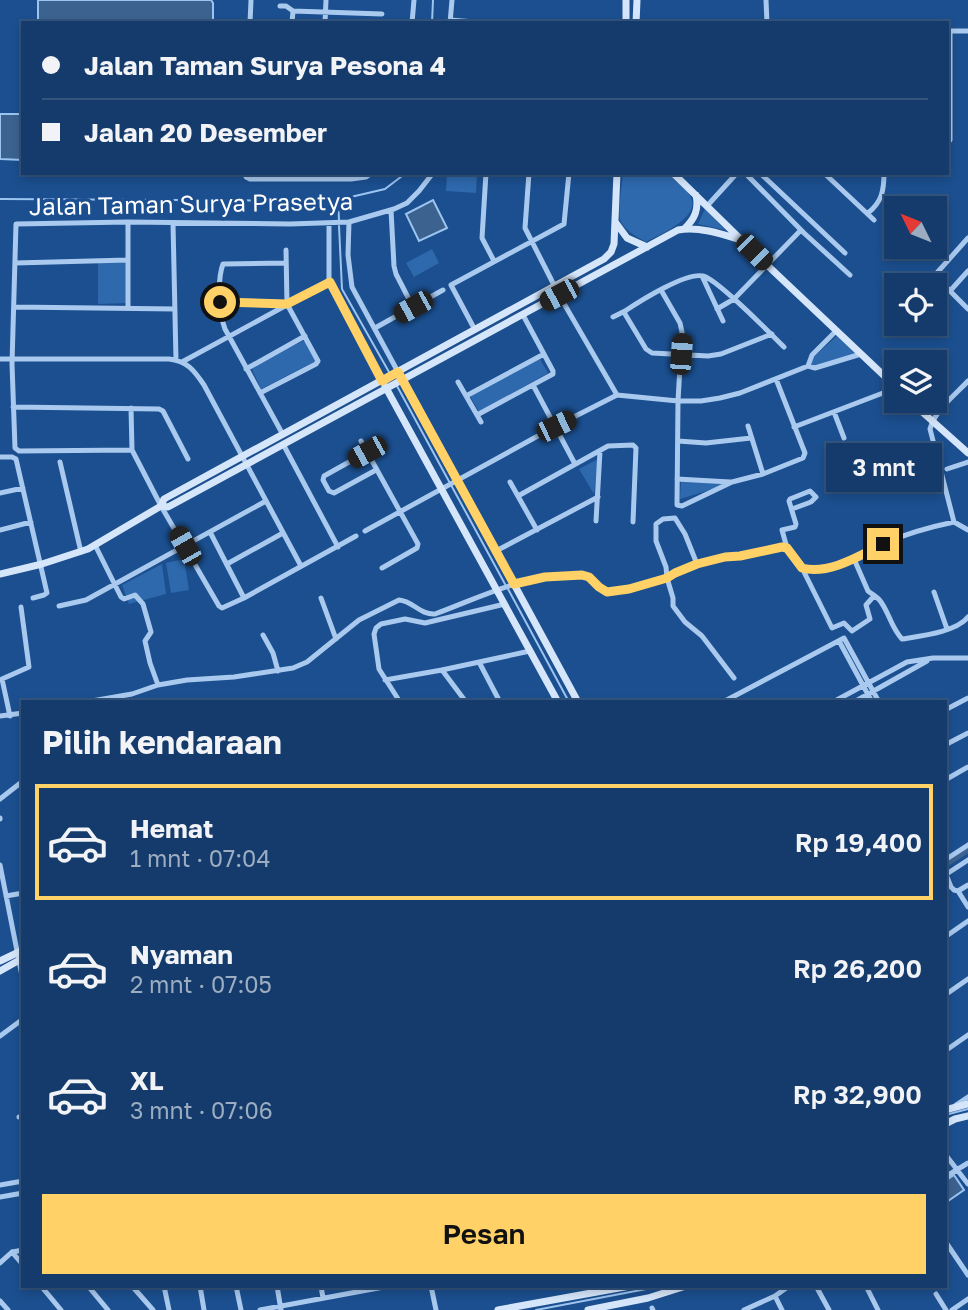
<!DOCTYPE html>
<html lang="id">
<head>
<meta charset="utf-8">
<style>
  :root { --surface:#143b6b; --page:#214673; --text:#f1f3f6; --muted:#9dadc1; --line:#33557e; --accent:#ffd166 }
  body { margin:0; font-family:"Golos Text",sans-serif; background:var(--page); color:var(--text); height:100vh; display:flex; flex-direction:column; font-size:26px; white-space:nowrap }
  * { box-sizing:border-box; margin:0 }
  p { font-size:23px; color:var(--muted) }
  .icon { flex:none; width:38px; height:38px; fill:none; stroke:currentColor; stroke-width:2; stroke-linecap:round; stroke-linejoin:round }
  .map { position:relative; flex:1; overflow:hidden }
  .side { position:absolute; left:21px; top:700px; width:926px; height:588px; display:flex; flex-direction:column; background:var(--surface); border-radius:0px; box-shadow:0 4px 10px #0003,0 0 0 2px var(--line) }
  .side>* { flex:none }
  .hud { position:absolute; left:21px; top:21px; width:928px; height:154px; border-radius:0px; box-shadow:0 4px 10px #0003,0 0 0 2px var(--line); display:grid; align-content:center; height:154px; padding:0 21px; background:var(--surface) }
  .needle { width:46px; rotate:313deg }
  .controls { position:absolute; left:884px; top:196px; display:grid; gap:14px }
  .controls a { display:grid; place-items:center; width:63px; height:63px; border-radius:0px; background:var(--surface); box-shadow:0 4px 10px #0003,0 0 0 2px var(--line); font-size:35px }
  .end { position:absolute; width:32px; height:32px; margin:-16px; border:9px solid #ffd166; background:#111; box-shadow:0 0 0 4px #111 }
  .from { border-radius:50% }
  .bubble { position:absolute; height:49px; border-radius:0px; background:var(--surface); box-shadow:0 4px 10px #0003,0 0 0 2px var(--line); font-size:23px; font-weight:600; line-height:49px; text-align:center }
  .car { position:absolute; width:21px; height:42px; margin:-21px -10px; border-radius:9px; box-shadow:0 0 5px 2px #0007; background:linear-gradient(#222 24%,#8ab4d8 0 40%,#222 0 76%,#8ab4d8 0 86%,#222 0) }
  .hud b { display:flex; align-items:center; gap:24px; height:66px; font-size:26px }
  .hud b+b { border-top:2px solid var(--line) }
  .hud i { width:18px; height:18px; background:var(--text) }
  ul { padding:0; list-style:none }
  li { display:flex; align-items:center; gap:21px; height:116px; margin:0 14px 10px; padding:0 7px; border:4px solid transparent; border-radius:0px }
  li div { flex:1 }
  li b { display:block; font-size:26px }
  li em { font-style:normal; font-weight:600 }
  li.selected { border-color:var(--accent) }
  li>.icon { width:63px; height:63px; stroke-width:1.5 }
  h2 { padding:0 21px; font-size:32px; line-height:84px }
  .button { display:flex; gap:14px; margin-top:auto; padding:14px 21px }
  .button a { flex:1; height:80px; border-radius:0px; background:var(--accent); color:#111; font-size:28px; font-weight:600; line-height:80px; text-align:center }
  .map>svg:first-child { display:block }
  .green { fill:#2e69ad }
  .water { fill:#3c6290; stroke:#9cc4f0; stroke-width:2 }
  .lines { fill:none; stroke-linecap:round; stroke-linejoin:round }
  .stream { stroke:#9cc4f0; stroke-width:2 }
  .canal { stroke:#3c6290; stroke-width:7 }
  .street { stroke:#a9c9ee; stroke-width:5 }
  .secondary { stroke:#d6e6fa; stroke-width:7 }
  .route { stroke:#ffd166; stroke-width:9 }
  .labels { text-anchor:middle; dominant-baseline:central; stroke-width:7; stroke-linejoin:round; paint-order:stroke }
  .street-label { font-size:24px; fill:#fff; stroke:#1b4f8f }
</style>
</head>
<body>
<div class="map">
<svg width="968" height="1310" viewBox="0 0 968 1310">
  <rect width="100%" height="100%" fill="#1b4f8f"/>
  <path class="green" d="M447,173H477L476,193L446,191Z
    M623,173H669C676,180 684,186 689,194C705,216 661,234 646,242C637,237 624,230 620,220C618,212 622,183 623,173Z
    M705,209L725,230L698,224Z
    M432,249L439,263L414,277L406,263Z
    M98,262L127,263V303L98,304Z
    M838,335L859,354L798,371Z
    M305,340L316,361L261,389L251,367Z
    M540,359L548,373L479,412L470,396Z
    M598,459L594,494L579,469Z
    M746,479L680,499L681,481Z
    M184,559L189,590L171,593L166,563Z
    M162,564L166,594L129,604L122,585Z"/>
  <path class="water" d="M38,0H211L213,3V23H38Z
    M0,114H23V160L0,159Z
    M433,200L447,228L419,241L406,214Z
    M954,1175L964,1190L945,1203V1181Z"/>
  <g class="lines">
    <path class="stream" d="M432,23L433,0
      M0,199L320,201L338,200L385,189L406,173
      M338,200L339,220
      M339,226L342,289L389,372
      M397,386L505,584
      M508,589L569,702
      M945,1115L968,1109
      M536,1310L662,1286"/>
    <path class="canal" d="M945,864L968,849"/>
    <path class="street" d="M766,0L767,23
      M280,6H286L293,11L382,14
      M450,20L487,23
      M250,23L251,0
      M292,23L293,11
      M325,23L326,0
      M412,23L414,0
      M450,23L452,0
      M947,31H968
      M947,143L950,140V31
      M245,173L246,177L250,179H351L366,177L372,173
      M486,173L482,238L494,261
      M529,173L525,228L555,287
      M745,173L804,233L850,275
      M760,173L845,253
      M824,173L874,220
      M707,206L737,173
      M391,210L394,266L396,274L413,307
      M868,213C882,202 884,190 884,173
      M128,222V307
      M349,222L348,255L352,287L398,372
      M173,223L176,360
      M329,223V282L382,381
      M15,263L128,260
      M968,271L950,291L968,309
      M935,275L950,291
      M702,276L723,321
      M917,285L929,275H935L968,238
      M661,290L680,323L682,332L678,401L677,505L682,506L732,482L763,474L803,458L805,453L776,379
      M559,295L617,395
      M220,302L284,304
      M14,307L175,309
      M717,309L734,299L801,230
      M613,317L625,311
      M375,328L443,290
      M475,330L451,285L564,224L569,173
      M772,334L721,354L708,356L652,353L646,349L625,314V311C640,301 686,272 703,276C717,279 771,334 784,347
      M0,359H169C187,361 194,370 204,385L301,566
      M182,362L329,282
      M808,366L812,355L836,331
      M246,369L305,336
      M458,382L481,422
      M533,385L575,464
      M260,393L316,364L318,361L287,304L286,250
      M466,396L544,354
      M13,407L159,409L163,411L188,459
      M131,408L132,450L161,506L219,606L222,608L244,598L356,536
      M834,412L844,438
      M477,415L553,374V371L523,315
      M748,426L763,474
      M794,427L896,388
      M282,433L225,329C219,313 217,280 223,264L286,263
      M361,441L418,544L417,548L382,568
      M678,441L706,443L751,438
      M283,444L338,547
      M132,450L19,451L15,448L12,364L16,224L128,222L290,224L349,222L394,209L407,203L419,191L433,173
      M367,452L324,476L323,480L329,491L334,493L376,470
      M0,457H12L16,459L47,593L44,595L33,598
      M60,462L81,552
      M947,469L968,462
      M677,479L730,482
      M510,482L537,530
      M0,493L23,488
      M518,496L608,446L633,445L636,448L633,522
      M596,521L600,451
      M954,522L930,429C935,410 955,395 968,381
      M0,530L31,522
      M365,531L556,426L617,395L678,401H701L720,398L740,393L808,366L815,368L861,354
      M210,532L244,598
      M95,545L121,597L124,599L135,595L143,604L151,632L145,641L150,663L158,685
      M787,548L782,530L795,527L796,524L789,501L790,499L810,491L816,497L811,502L792,509
      M496,551L598,497
      M854,559L868,591C873,595 878,597 881,602C890,615 891,627 902,639C920,636 957,632 968,617
      M227,564L283,533
      M697,564L685,534L675,518L663,519L656,524V541L666,567L667,578L673,598V606L685,622L702,636L734,678
      M802,568L832,628L844,623L852,631L870,619L866,605L874,596
      M934,592L947,629
      M321,598L336,639
      M59,606L86,600L266,501
      M263,635L273,653L278,671
      M839,641L872,702
      M479,662L500,702
      M442,670L466,702
      M385,680L442,670L530,651
      M86,702L132,694L158,685L187,680L234,677L293,668L307,662L359,620L399,600C413,601 420,615 435,614C481,597 529,572 579,575C593,576 595,589 606,591C612,593 621,591 627,590C653,585 674,572 698,564C706,562 715,558 724,557C729,556 735,557 740,557C754,555 768,550 782,547L787,548L802,568C831,576 859,554 885,543C908,533 930,527 954,522L968,530
      M400,702L379,669L374,634L376,628L381,624L405,619L425,623L505,604
      M723,702L844,638L879,702
      M833,702L907,662L933,658H968
      M854,702L927,661
      M945,710L968,698
      M0,716L23,713
      M10,716L2,679L29,667L21,607
      M945,745L968,733
      M945,780L968,767
      M0,799L23,781
      M0,818V819
      M945,860L968,845
      M0,865L23,981
      M945,872L951,887L954,890L958,891L968,907
      M945,875L968,860
      M958,891L968,885
      M6,896L23,893
      M945,937L968,921
      M945,995L968,979
      M0,1036L23,1019
      M945,1051L968,1035
      M956,1105L968,1097
      M19,1117H23
      M945,1154L968,1184
      M945,1177L968,1163
      M0,1185L23,1181
      M0,1197L23,1193
      M945,1241L968,1275
      M12,1252L23,1265
      M0,1263L12,1252L23,1250
      M41,1286L61,1310
      M88,1286L108,1310
      M132,1286L153,1310
      M164,1286L169,1310
      M200,1286L204,1310
      M236,1286L241,1310
      M277,1286L281,1310
      M321,1286L323,1298
      M431,1286L436,1310
      M816,1286L829,1310
      M866,1286L878,1310
      M936,1294L946,1310
      M775,1296L782,1310
      M0,1301L8,1310
      M652,1308L653,1310
      M260,1310L389,1286
      M744,1310L775,1296L789,1286
      M952,1310L968,1299"/>
    <path class="secondary" d="M626,23V0
      M636,23L637,0
      M673,173L767,265L896,387
      M616,223L627,238L647,247
      M684,229C695,219 699,209 696,195
      M402,378L578,702
      M385,386L558,702
      M910,401L968,453
      M161,506L168,507L678,230C698,226 722,234 741,240
      M0,574L42,564L88,549L161,506L164,499L604,259L611,252L614,244L617,173
      M0,961L23,950
      M0,971L23,958
      M945,1110L968,1104
      M945,1124L955,1119L968,1116
      M498,1310L630,1286
      M588,1310L648,1298L686,1286"/>
  </g>
  <g class="lines">
    <path class="route" d="M220,302L287,304L330,282L382,381L398,372L514,584L545,577L582,575L589,577L599,587L607,592L629,589L667,578L675,573L697,564L725,557L740,556L782,547L787,548L802,568C829,575 859,556 883,544"/>
  </g>
  <g class="labels">
    <g class="street-label">
      <text transform="translate(191 203) rotate(-1)">Jalan Taman Surya Prasetya</text>
    </g>
  </g>
</svg>
<div class="controls">
<a><svg class="needle" viewBox="-14 -14 28 28"><path d="M0-13l5 13h-10z" fill="#e53935"/><path d="M0 13l5-13h-10z" fill="#9dadc1"/></svg></a>
<a><svg class="icon" aria-label="locate" viewBox="0 0 24 24"><circle cx="12" cy="12" r="6"/><path d="M12 2v4M12 18v4M2 12h4M18 12h4"/></svg></a>
<a><svg class="icon" aria-label="layers" viewBox="0 0 24 24"><path d="M12 4l9 5-9 5-9-5zM3 14l9 5 9-5"/></svg></a>
</div>
<i class="end from" style="left:220px;top:302px"></i>
<i class="end" style="left:883px;top:544px"></i>
<div class="bubble" style="left:826px;top:443px;width:116px">3 mnt</div>
<i class="car" style="left:754px;top:252px;rotate:135deg"></i>
<i class="car" style="left:559px;top:295px;rotate:242deg"></i>
<i class="car" style="left:413px;top:307px;rotate:241deg"></i>
<i class="car" style="left:681px;top:354px;rotate:4deg"></i>
<i class="car" style="left:556px;top:426px;rotate:64deg"></i>
<i class="car" style="left:367px;top:452px;rotate:241deg"></i>
<i class="car" style="left:185px;top:546px;rotate:330deg"></i>
<div class="hud">
<b><i class="from"></i>Jalan Taman Surya Pesona 4</b>
<b><i></i>Jalan 20 Desember</b>
</div>
<section class="side">
<h2>Pilih kendaraan</h2>
<ul>
<li class="selected"><svg class="icon" aria-label="car" viewBox="0 0 24 24"><path d="M5 17H2v-5l4-1 3-4h7l3 4 3 1v5h-3M9 17h6M6 11h13"/><circle cx="7" cy="17" r="2"/><circle cx="17" cy="17" r="2"/></svg><div><b>Hemat</b><p>1 mnt · 07:04</p></div><em>Rp 19,400</em></li>
<li><svg class="icon" aria-label="car" viewBox="0 0 24 24"><path d="M5 17H2v-5l4-1 3-4h7l3 4 3 1v5h-3M9 17h6M6 11h13"/><circle cx="7" cy="17" r="2"/><circle cx="17" cy="17" r="2"/></svg><div><b>Nyaman</b><p>2 mnt · 07:05</p></div><em>Rp 26,200</em></li>
<li><svg class="icon" aria-label="car" viewBox="0 0 24 24"><path d="M5 17H2v-5l4-1 3-4h7l3 4 3 1v5h-3M9 17h6M6 11h13"/><circle cx="7" cy="17" r="2"/><circle cx="17" cy="17" r="2"/></svg><div><b>XL</b><p>3 mnt · 07:06</p></div><em>Rp 32,900</em></li>
</ul>
<div class="button"><a>Pesan</a></div>
</section>
</div>
</body>
</html>
